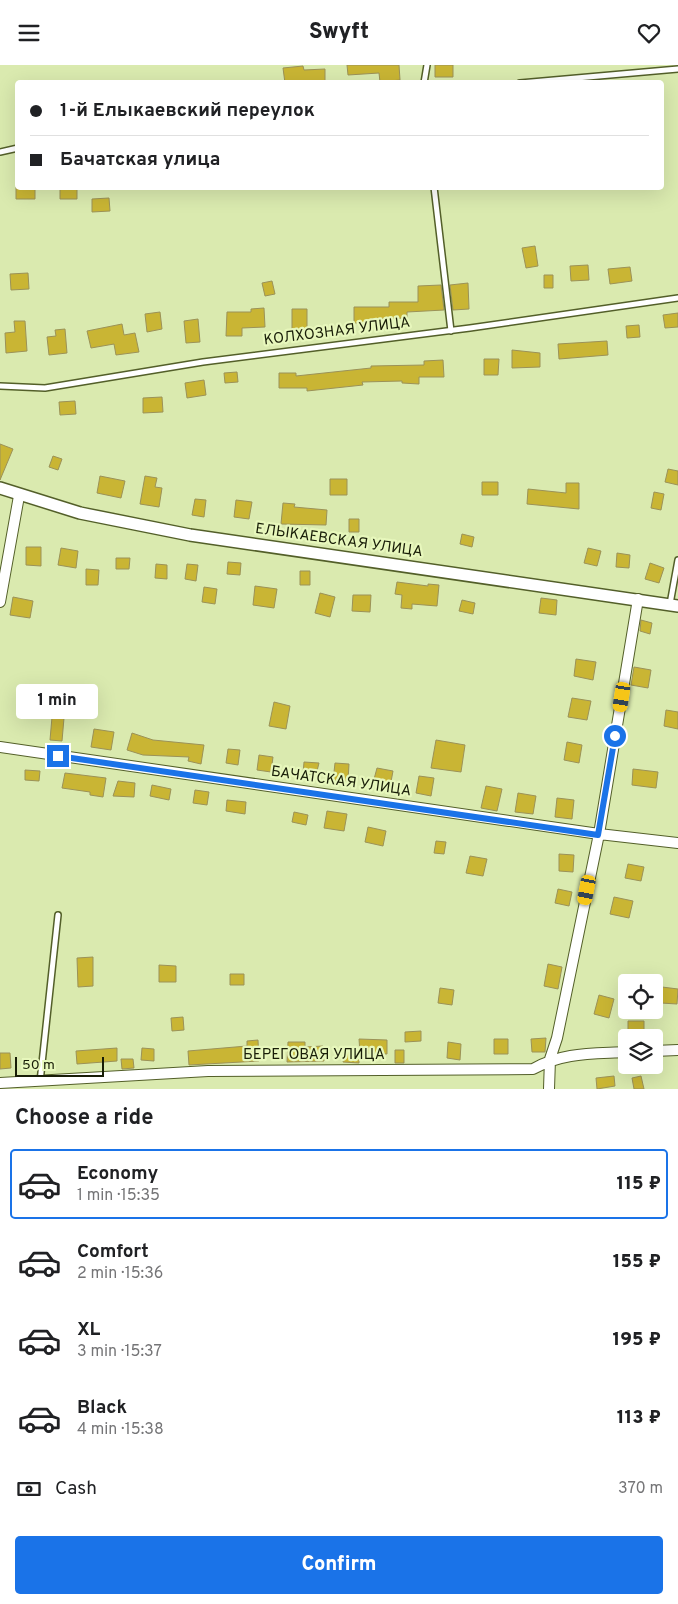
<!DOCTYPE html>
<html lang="en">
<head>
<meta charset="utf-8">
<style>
  :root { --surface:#fff; --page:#f6f6f6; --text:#202124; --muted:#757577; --line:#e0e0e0; --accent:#1a73e8 }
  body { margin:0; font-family:Overpass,sans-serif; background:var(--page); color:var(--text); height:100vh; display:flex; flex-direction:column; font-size:19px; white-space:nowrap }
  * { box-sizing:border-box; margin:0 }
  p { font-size:16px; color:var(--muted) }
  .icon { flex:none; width:28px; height:28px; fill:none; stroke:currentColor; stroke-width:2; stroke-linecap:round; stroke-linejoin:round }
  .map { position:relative; height:1024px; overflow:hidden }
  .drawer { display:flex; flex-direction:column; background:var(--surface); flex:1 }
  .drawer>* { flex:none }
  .guide { position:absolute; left:15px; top:15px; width:649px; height:110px; border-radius:5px; box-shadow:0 5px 20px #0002; display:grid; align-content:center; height:110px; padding:0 15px; background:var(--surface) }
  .controls { position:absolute; left:618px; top:909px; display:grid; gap:10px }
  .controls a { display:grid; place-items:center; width:45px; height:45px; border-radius:5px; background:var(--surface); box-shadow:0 5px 20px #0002; font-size:25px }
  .scale { position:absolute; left:15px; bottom:12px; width:89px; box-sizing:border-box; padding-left:5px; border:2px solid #181d07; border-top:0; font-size:14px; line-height:18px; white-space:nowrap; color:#181d07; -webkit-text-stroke:4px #e7f7bc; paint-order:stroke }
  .end { position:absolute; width:22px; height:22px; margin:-11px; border:6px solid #1a73e8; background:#fff; box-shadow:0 0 0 2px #fff }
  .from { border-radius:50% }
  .bubble { position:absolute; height:35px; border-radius:5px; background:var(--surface); box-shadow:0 5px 20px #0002; font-size:16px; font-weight:800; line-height:35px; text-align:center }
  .car { position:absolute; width:15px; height:30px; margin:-15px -8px; border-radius:6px; box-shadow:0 0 4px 1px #0007; background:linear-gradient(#f5c518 24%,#345 0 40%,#f5c518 0 76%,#345 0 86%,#f5c518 0) }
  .guide b { display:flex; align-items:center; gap:18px; height:48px; font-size:19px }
  .guide b+b { border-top:1px solid var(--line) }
  .guide i { width:12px; height:12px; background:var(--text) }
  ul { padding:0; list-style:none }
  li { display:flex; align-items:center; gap:15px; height:70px; margin:0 10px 8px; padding:0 5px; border:2px solid transparent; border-radius:5px }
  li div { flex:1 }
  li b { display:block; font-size:19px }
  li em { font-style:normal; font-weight:800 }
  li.selected { border-color:var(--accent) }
  li>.icon { width:45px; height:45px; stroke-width:1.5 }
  h2 { padding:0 15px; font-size:22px; line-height:60px }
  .pay { display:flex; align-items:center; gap:12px; height:55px; padding:0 15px; font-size:19px }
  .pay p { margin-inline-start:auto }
  .primary-button { display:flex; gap:10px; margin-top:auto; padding:10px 15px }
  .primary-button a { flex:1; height:58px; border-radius:5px; background:var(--accent); color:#fff; font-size:20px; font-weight:800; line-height:58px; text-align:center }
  header { display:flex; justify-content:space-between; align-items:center; height:65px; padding:0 15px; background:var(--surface); font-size:22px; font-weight:800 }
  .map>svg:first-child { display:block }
  .building { fill:#c9b534; stroke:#9b9258 }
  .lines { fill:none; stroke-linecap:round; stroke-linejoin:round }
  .service-casing { stroke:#535f29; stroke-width:8 }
  .minor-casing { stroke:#535f29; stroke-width:12 }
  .tertiary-casing { stroke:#535f29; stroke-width:14 }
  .service { stroke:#fff; stroke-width:5 }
  .minor { stroke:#fff; stroke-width:10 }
  .tertiary { stroke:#fff; stroke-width:11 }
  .route { stroke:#1a73e8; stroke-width:6 }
  .labels { text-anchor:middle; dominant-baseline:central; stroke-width:4.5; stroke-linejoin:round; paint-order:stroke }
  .street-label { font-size:15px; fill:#181d07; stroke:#e7f7bc }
</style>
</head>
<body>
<header><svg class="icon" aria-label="menu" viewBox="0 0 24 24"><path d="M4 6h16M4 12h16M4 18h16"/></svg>Swyft<svg class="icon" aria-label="heart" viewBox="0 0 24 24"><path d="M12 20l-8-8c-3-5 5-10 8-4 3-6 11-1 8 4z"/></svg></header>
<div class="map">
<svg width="678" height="1024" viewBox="0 0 678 1024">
  <rect width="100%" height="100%" fill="#daeaaf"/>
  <path class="building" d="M347,0H399L400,15L380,17L379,8L348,10Z
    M435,0H453V12H435Z
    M303,1L304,5L325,4V18H285L283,3Z
    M16,122H35V134H16Z
    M60,122H77V134H60Z
    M109,133L110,146L92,147V134Z
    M535,181L538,201L526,203L522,183Z
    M588,200L589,215L571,216L570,201Z
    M630,202L632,216L610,219L608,204Z
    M28,208L29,224L11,225L10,209Z
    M544,210H553V223H544Z
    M272,216L275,229L265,231L262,218Z
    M468,218L469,244L453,245L450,220Z
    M441,220L444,245L407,247V253L372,254V258H354V242H389V237H418V221Z
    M264,243L265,262L242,263V271H226L227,247H251V244Z
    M292,244H307V266H292Z
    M160,247L162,264L147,267L145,249Z
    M678,248V262L665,263L663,250Z
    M198,254L200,277L186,278L184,256Z
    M14,256H25L27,286L6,288L5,268L15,267Z
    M122,259L124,270L135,268L139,287L116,290L114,279L91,283L87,266Z
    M639,260L640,272L627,273L626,261Z
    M65,264L67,288L49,290L47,272L56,271L55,265Z
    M607,276L608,290L559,294L558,279Z
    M512,285L540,288V302L512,303Z
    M484,294H499L498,310H484Z
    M443,295L444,312H419V319L402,318V316L362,317L363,320L307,326V323H279V308H296V311L371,303V301L424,300V296Z
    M237,307L238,317L225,318L224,308Z
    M204,315L206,330L187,333L185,318Z
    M162,332L163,347L143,348V333Z
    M75,336L76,349L60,350L59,337Z
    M0,379L13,384L0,415Z
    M53,391L62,394L58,405L49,402Z
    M668,404L678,406V420L665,417Z
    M100,411L125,416L121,433L97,428Z
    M145,411L157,413L155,422L162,423L159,442L140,439Z
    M330,414H347V430H330Z
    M482,417H498V430H482Z
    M566,418H579V444L527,439L528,424L566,428Z
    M654,427L664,429L661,445L651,443Z
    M195,434L206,435L204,452L192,450Z
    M236,435L252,437L249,454L234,452Z
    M283,438L295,439L294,442L327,445L326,460L281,459Z
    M349,454H359V467H349Z
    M462,469L474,472L472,482L460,479Z
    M26,482H41V501L26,500Z
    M61,483L78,486L76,503L58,500Z
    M588,483L601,486L597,501L584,498Z
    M617,488L630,490L629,503L616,502Z
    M116,493H130L129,504H116Z
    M228,497L241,498L240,510L227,509Z
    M650,498L664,503L659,518L645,514Z
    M156,499L167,500V514L155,513Z
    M187,499L198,500L196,516L185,514Z
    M86,504L99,505L98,520H86Z
    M300,506H310V520H300Z
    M397,517L428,521V519L439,520L437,541L412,539V544L401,543L402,530L395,529Z
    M255,521L277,524L274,543L253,540Z
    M204,522L217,524L215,539L202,537Z
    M320,528L335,532L330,552L315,548Z
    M353,530H371L370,547L352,546Z
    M13,532L33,536L30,553L10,550Z
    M541,533L557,535L556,550L539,548Z
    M462,535L475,538L473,549L459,546Z
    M641,555L652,558L650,569L640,566Z
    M576,594L596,597L593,615L574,611Z
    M634,602L651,605L648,623L631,620Z
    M572,633L591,636L587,655L568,652Z
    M274,637L290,641L286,664L269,661Z
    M666,645L678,647V664L664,661Z
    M52,652L64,653L62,676L50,675Z
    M94,664L114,667L111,685L91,682Z
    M132,668L153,675L204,680L201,699L188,696L189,692L143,690L127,685Z
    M436,675L465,680L461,707L431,703Z
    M567,677L582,680L579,698L564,695Z
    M228,684L240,685L238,700L226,698Z
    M259,690L273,692L271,707L257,705Z
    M304,697L319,698L316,710L303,709Z
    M335,698L349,699L348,716H333Z
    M377,703L393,706L390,722L373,718Z
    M633,704L658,707L656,723L632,720Z
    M25,705L40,706L39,716L25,715Z
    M65,708L106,713L103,732L90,730V727L62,723Z
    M419,711L434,713L431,731L416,728Z
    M118,716L135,718L134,732L113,731Z
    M152,720L171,724L169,735L150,731Z
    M486,721L502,724L497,746L481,743Z
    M195,725L209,727L207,740L193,738Z
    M518,728L536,731L533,749L515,747Z
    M557,733L574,735L572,754L555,752Z
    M227,735L246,737L245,749L226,746Z
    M327,746L347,749L344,766L324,763Z
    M294,747L308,750L306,760L292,757Z
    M368,762L386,766L383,781L365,777Z
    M436,776L446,777L444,789L434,788Z
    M559,789L574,790L573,807L559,806Z
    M470,791L487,794L483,811L466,808Z
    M628,799L644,802L641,816L625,813Z
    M558,824L572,827L569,841L555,838Z
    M614,832L633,836L629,853L610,849Z
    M93,892V921L78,922L77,893Z
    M548,899L562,902L558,924L544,921Z
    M159,900L176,901V917H159Z
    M230,909H244V920H230Z
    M662,922L678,924L677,939L661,938Z
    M440,923L454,925L452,940L438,938Z
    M599,930L614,934L609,953L594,949Z
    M183,952L184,965L172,966L171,953Z
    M628,956H644V966H628Z
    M421,966V976L405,977V967Z
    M546,973L545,987H532L531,974Z
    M359,974L387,975V989L360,988Z
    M494,974H508V989H494Z
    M258,975L259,996L189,1000L188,986L247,981V976Z
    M288,977H305V982L323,981L324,996L287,997Z
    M448,977L461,979L460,995L447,993Z
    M117,983V996L77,999L76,986Z
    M142,983L154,984V996L141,995Z
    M395,985H404V998H395Z
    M343,986L359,987V998L343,997Z
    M0,988H10L11,1003L0,1004Z
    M121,994H133L134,1003L122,1004Z
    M614,1011L615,1021L597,1024L596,1013Z
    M641,1011L644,1024H634L632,1013Z"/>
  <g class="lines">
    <g class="service-casing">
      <path id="service" d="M424,18L427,0
        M520,18L678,4
        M0,87L18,83
        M434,122L451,266
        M0,321L45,323L203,297L470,263L678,233
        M670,539L678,495
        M40,1017L58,850"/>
    </g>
    <g class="minor-casing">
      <path id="minor" d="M0,537L19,431
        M0,682L599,769L678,778
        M654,986L678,985
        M0,1018L208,1006L533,1004C563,987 593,989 626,987
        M549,1024L550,994L557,973L599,769L638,534"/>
    </g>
    <g class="tertiary-casing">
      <path id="tertiary" d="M0,423L80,448L190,470L678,541"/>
    </g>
    <use href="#service" class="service"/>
    <use href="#minor" class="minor"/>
    <use href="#tertiary" class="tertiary"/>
  </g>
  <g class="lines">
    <path class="route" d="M58,691L598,770L615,671"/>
  </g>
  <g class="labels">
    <g class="street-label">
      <text transform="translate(337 267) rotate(-7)">КОЛХОЗНАЯ УЛИЦА</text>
      <text transform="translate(339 476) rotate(8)">ЕЛЫКАЕВСКАЯ УЛИЦА</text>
      <text transform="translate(341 717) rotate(8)">БАЧАТСКАЯ УЛИЦА</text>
      <text x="314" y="990">БЕРЕГОВАЯ УЛИЦА</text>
    </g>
  </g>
</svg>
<div class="controls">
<a><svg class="icon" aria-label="locate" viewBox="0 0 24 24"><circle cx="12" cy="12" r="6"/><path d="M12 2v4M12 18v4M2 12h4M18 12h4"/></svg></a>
<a><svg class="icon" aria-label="layers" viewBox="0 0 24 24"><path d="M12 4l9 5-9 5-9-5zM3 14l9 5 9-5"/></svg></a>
</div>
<div class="scale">50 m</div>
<i class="end from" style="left:615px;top:671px"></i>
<i class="end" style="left:58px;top:691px"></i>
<div class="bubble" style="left:16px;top:619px;width:82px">1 min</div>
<i class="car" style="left:622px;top:632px;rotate:189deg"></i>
<i class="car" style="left:587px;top:825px;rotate:191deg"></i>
<div class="guide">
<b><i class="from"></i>1-й Елыкаевский переулок</b>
<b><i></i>Бачатская улица</b>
</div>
</div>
<section class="drawer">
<h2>Choose a ride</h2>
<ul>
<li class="selected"><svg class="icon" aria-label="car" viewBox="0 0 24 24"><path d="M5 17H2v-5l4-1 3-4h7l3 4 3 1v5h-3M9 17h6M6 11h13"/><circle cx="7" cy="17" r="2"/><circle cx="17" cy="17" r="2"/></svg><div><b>Economy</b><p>1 min · 15:35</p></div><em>115 ₽</em></li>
<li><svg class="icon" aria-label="car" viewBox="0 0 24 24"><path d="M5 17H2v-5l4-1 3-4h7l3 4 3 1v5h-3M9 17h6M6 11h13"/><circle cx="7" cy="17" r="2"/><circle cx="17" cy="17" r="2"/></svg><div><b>Comfort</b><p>2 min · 15:36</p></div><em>155 ₽</em></li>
<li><svg class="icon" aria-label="car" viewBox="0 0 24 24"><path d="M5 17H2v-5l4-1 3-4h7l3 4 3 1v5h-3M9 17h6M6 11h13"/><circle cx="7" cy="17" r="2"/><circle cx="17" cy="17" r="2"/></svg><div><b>XL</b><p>3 min · 15:37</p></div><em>195 ₽</em></li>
<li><svg class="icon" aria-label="car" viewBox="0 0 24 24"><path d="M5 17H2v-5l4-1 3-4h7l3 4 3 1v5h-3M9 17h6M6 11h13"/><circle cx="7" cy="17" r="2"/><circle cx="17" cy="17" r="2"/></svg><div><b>Black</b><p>4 min · 15:38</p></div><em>113 ₽</em></li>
</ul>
<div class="pay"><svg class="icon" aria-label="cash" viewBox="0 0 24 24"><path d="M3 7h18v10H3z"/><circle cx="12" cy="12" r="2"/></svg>Cash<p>370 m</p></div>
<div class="primary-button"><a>Confirm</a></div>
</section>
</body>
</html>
